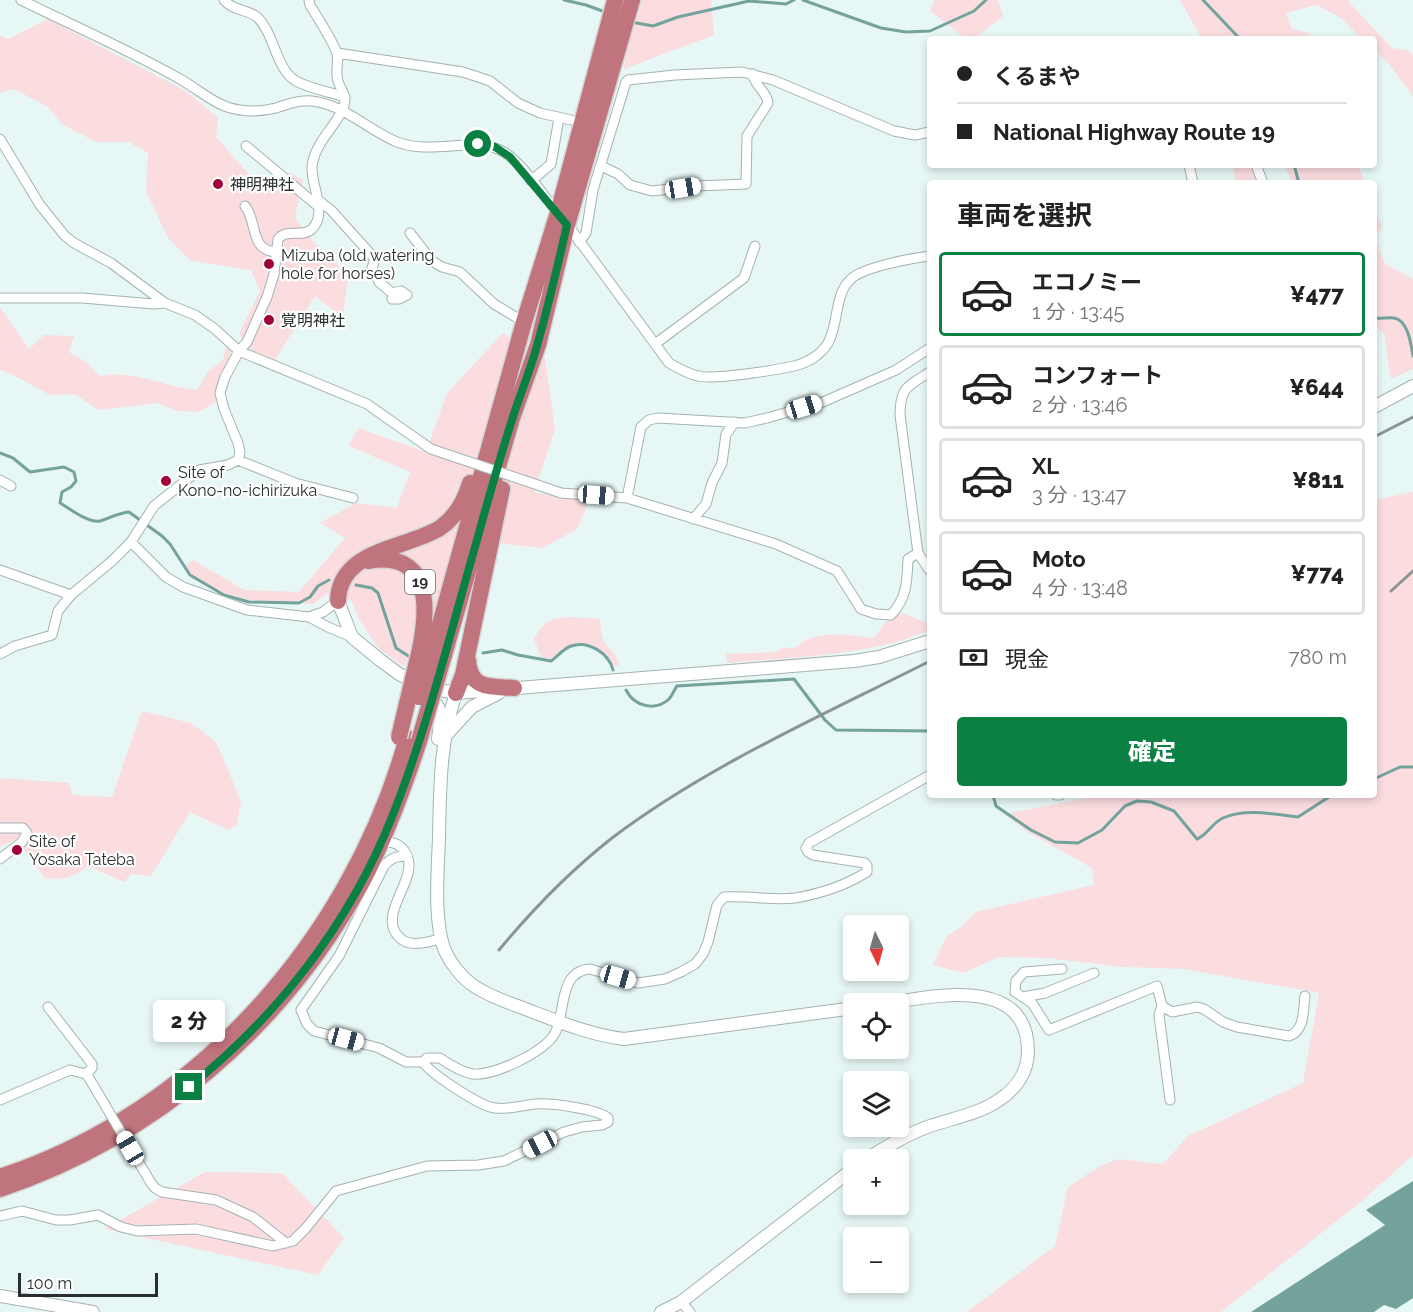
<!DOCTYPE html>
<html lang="ja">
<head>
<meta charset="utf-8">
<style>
  :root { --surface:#fff; --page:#f6f6f6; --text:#222; --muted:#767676; --line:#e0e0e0; --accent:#0b8043 }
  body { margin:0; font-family:Raleway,"Noto Sans JP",sans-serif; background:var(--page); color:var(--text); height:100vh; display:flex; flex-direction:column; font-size:22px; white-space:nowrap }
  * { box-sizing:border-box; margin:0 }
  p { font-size:20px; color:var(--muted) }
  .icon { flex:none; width:33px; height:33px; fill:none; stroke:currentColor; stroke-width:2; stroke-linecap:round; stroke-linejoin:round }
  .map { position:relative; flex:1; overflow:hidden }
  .sheet { position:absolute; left:927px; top:180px; width:450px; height:618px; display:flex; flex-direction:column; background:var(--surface); border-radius:6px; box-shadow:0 3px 9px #0003 }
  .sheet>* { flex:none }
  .top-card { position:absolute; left:927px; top:36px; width:450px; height:132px; border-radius:6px; box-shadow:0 3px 9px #0003; display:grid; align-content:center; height:132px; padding:0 30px; background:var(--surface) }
  .needle { width:39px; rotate:175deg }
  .tools { position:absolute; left:843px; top:915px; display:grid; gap:12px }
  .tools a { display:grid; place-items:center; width:66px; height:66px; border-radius:6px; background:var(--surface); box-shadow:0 3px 9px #0003; font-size:30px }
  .scale { position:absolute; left:18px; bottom:15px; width:140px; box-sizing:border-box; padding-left:6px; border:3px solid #292f2f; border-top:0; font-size:16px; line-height:21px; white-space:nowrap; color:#292f2f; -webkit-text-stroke:4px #fff; paint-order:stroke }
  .end { position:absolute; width:27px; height:27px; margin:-14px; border:8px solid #0b8043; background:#fff; box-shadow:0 0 0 3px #fff }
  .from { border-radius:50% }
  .bubble { position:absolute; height:42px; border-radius:6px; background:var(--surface); box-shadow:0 3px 9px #0003; font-size:20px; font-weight:800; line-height:42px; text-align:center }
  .car { position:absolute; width:18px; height:36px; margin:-18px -9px; border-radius:8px; box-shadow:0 0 4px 2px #0007; background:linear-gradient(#fff 24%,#345 0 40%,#fff 0 76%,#345 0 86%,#fff 0) }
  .top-card b { display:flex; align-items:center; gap:21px; height:57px; font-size:22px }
  .top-card b+b { border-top:2px solid var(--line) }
  .top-card i { width:15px; height:15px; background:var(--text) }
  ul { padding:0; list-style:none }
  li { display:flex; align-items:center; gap:18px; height:84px; margin:0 12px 9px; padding:0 18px; border:3px solid var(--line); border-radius:6px }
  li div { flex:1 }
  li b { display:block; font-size:22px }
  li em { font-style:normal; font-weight:800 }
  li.current { border-color:var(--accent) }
  li>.icon { width:54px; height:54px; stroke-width:1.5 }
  h2 { padding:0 30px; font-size:27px; line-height:72px }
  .pay { display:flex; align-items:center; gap:15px; height:66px; padding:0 30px; font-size:22px }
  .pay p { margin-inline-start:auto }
  .primary-button { display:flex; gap:12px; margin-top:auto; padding:12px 30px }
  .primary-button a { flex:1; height:69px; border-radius:6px; background:var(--accent); color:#fff; font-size:24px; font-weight:800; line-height:69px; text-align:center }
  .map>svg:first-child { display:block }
  .green { fill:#fbdde0 }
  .water { fill:#74a29d }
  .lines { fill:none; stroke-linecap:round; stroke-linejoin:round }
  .stream { stroke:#74a29d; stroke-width:3 }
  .street-casing { stroke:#a4b3b1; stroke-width:11 }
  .secondary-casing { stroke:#a4b3b1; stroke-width:14 }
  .highway-casing { stroke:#d4d5d5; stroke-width:19 }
  .street { stroke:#fff; stroke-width:9 }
  .secondary { stroke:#fff; stroke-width:12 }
  .highway { stroke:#c0747d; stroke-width:16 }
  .rail { stroke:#8a9594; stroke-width:3 }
  .street-bridge-casing { stroke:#a4b3b1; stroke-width:11; stroke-linecap:butt }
  .highway-bridge-casing { stroke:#d4d5d5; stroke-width:19; stroke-linecap:butt }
  .street-bridge { stroke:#fff; stroke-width:9 }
  .highway-bridge { stroke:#c0747d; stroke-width:16 }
  .route { stroke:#0b8043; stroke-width:8 }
  .poi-dot { fill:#a1013a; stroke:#fff; stroke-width:2 }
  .labels { text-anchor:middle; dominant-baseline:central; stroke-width:4.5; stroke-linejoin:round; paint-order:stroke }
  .shield { fill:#fff; stroke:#696d6d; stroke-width:1.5 }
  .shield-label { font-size:15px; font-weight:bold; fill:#292f2f }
  .poi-label { font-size:16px; fill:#292f2f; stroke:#fff; text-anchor:start }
</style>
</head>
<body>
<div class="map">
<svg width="1413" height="1312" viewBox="0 0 1413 1312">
  <rect width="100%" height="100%" fill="#e7f7f5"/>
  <path class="green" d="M641,0H711L714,35L624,69L626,46Z
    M934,0H998L1003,16L974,39H966L930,11Z
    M1180,0H1347L1392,48L1408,50L1413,55V97L1389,64L1374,50V39H1362L1341,18L1317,5L1286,13L1291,28L1310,34L1312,39H1202Z
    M48,19L186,91L218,118L216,137L262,189L289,173L303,180L295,218L313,241L348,275L343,318L315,296L275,360L253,351L239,334L260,291L251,270L191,261L168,238L146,191L148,153L129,142H96L62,124L48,107L14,89L0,93V35L8,39Z
    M1233,165H1251L1259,183H1236Z
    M1285,165H1358L1365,183H1292Z
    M1374,207L1382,227L1375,237L1385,264L1413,279V369L1391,379L1384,334L1374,324Z
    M0,307L29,349L44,335L74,336L69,352L86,362L100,376C133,369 164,387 197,390L208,372L223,360L226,347L232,350L217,387L216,402L199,412L176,411L158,403L98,410L75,394L50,395L9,373L0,370Z
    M503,333L545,357L555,430L534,492L589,502L577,529L543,548L456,539L435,614L419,613L405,667L379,649L359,619L351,600L329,593L313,604L249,600L225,593L204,583L191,574L186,565L193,560L244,590L299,592L345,538L320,523L356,503L397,508L410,472L349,446L358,428L426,452L447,393Z
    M1413,492V1155L1362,1201L1221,1312H967L1055,1246L1068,1187L1100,1166L1118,1159L1163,1164L1188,1136L1303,1083L1319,993L1184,969L1124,967L1046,958L998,957L964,973L933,965L946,937L961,927L976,912L1094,885L1092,868L1026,831L1004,814L1103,795H1374V500Z
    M901,613L930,624V630C872,656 791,657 727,663L726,654L776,652L784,647L794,649C813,628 848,635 874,638L887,620Z
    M572,617L600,619C601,625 601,634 603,639C607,650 617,651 619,665L614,667C610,650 586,640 570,645C562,648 557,654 551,659L541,657L534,639C545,619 550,619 572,617Z
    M142,711L191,723L216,742L241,801L237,825L228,830L190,812L151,876L131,874L124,882L88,866C73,878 64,880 45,878L16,840L0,847V778L69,783L73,795L112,797Z
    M205,1172L282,1173L344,1238L318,1275L104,1229Z"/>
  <path class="water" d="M1413,1181V1298L1396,1309L1384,1305L1374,1312H1251L1385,1225L1366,1210Z"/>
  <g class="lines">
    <path class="stream" d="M564,0L586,5L605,12
      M803,0L881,28L906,32L930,31L974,11L986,0
      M1203,0L1240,39
      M631,22L653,26L678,17L749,1L786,4L794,0
      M1294,165L1299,183
      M1374,318C1381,319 1387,317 1394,318C1408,320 1411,344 1413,356
      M0,453L13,458L30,472L64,467L74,472L76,481L71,487L62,492L60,503C70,509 88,523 100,521C110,518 118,513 129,512L162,536L170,544L190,575L224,595L249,602L299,603L310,597L318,586L329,580
      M356,585L372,588L378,593L396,648L413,659
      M483,653L502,650L518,655L551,661C558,656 563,649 571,646C588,640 609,653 613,670
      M626,690C634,706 655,712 669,699C672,696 674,690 677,686L794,679L825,720L836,730L930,731
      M1374,779L1400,767H1413
      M993,795L996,806L1031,830L1055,842L1078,843L1102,830L1125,806L1137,801L1151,802L1174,811L1197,839C1207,835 1212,823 1223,818C1245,808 1274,814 1298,817L1332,795"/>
    <g class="street-casing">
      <path id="street" d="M21,0C74,26 129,50 180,79C196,88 210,101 227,107C243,112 260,112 276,108C288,104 299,100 312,101C345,105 368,130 397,142C432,156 477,135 504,152C524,165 543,195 558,213
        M224,0C233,11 247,9 257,17C274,32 276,70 296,81C311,89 330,92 345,97
        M337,53L463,72L490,81L518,103L540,113L571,120
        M0,139L40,205L65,236L74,243L111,263L165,303L195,315L215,329L239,351L367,404L431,449
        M246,146L319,207
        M1189,165L1193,183
        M1256,165L1263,183
        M601,166L618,174L630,185L652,191L696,186L746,184L747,136L768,103C767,91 754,86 753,74
        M531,181L551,164L559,118
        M318,200L331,210L375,259L372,268L379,282L392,293L401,291L407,295L399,299H392
        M245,206C258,222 249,251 277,252
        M567,224L669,363C678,368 688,374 698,376C715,380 776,370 794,366C807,363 821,355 828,343C839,324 834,294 851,279C863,267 913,258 930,256
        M410,233L432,261L442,267L460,272L494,304L524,322
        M579,242L586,233L593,190L626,82L628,80L675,75L742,72L773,80L894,131L915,135L930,132
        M0,298H82L154,304L165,303
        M655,344L744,278L755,246
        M930,372C908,386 900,387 900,415L918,553L930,571
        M238,460L295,483L353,498
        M0,480L11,486
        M529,482L561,493L627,498L776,544L837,571L861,609L876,614L891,615C907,598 907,582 908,559L918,553
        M627,498L641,427L649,420L658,418L745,423L767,418L823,402L896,370L930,348
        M693,519L706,504L712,483L722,463L726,434L735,422
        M131,542L166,577L183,587L247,610L309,617L323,612L338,601
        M0,570L71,595
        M309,617L328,627L352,637
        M0,654L15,646L52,635L58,611L71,595L112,561L131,542L154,506L199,470L228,465L238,460L240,453L238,443L224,409L220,393L225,377L239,351L247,342L267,297L274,274L278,239C287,228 303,238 312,229C328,213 311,186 312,167C314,145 332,130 342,111C349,95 342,94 338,81C335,72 339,63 337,54C335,44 316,15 310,5L309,0
        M1056,795H1060
        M0,828H23L27,833L22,842L0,859
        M380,844C388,842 395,841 402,848C406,852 409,859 409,865C410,886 380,916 398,936C409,949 427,942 441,939
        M407,856C396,856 391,858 384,866L339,956L301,1010L307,1024L314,1031L379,1048L406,1062H423
        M1062,969L1024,972L1016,981L1015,992L1032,1003L1049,1030L1157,986L1162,1006L1159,1015L1170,1100
        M1023,997L1045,993L1094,973
        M1162,1006L1172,1012L1197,1007L1204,1009L1223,1022L1237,1027L1289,1036C1305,1031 1303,1010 1305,996
        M48,1007L92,1064V1068L86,1074
        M0,1100L70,1070L86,1074L89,1078
        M151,1183L155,1188L162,1192L216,1200L253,1217L286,1243
        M0,1216L22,1211L56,1220H70L98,1215L121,1227L137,1231L196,1229L273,1246L293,1241L306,1228L336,1191L427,1166L478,1165L504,1161L564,1132L582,1127L602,1125L608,1122V1118C597,1109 552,1103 536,1104C523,1105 508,1110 495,1108C481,1107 431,1074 423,1062L427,1058H440C450,1065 461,1072 473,1074C494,1076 545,1052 555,1033C566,1013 558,971 590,969L638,983L665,979L681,972L695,964L703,954L708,942L717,905L724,897C748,895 772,901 795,898C819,894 846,885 867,872V866L865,863L813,855L808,852L806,848L809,843L930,775
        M681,1302L690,1312"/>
    </g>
    <g class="secondary-casing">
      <path id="secondary" d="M1374,407L1413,386
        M338,601L352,637L380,660L399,674L423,687L456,693L854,661L879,657L930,641
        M456,693C440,740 440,787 439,837C438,869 433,921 445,951C451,964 462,978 474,986C490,997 510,1003 528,1010C559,1022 591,1035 624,1039L854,1008
        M427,696C445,706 440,721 438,739
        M447,734L472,707L499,693
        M865,1160C886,1147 907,1134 930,1126C953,1118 979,1114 999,1100C1016,1089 1028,1072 1028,1051C1027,973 931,997 882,1004
        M0,1296L93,1312
        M661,1312L681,1302L854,1168"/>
    </g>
    <g class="highway-casing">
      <path id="highway" d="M368,561C430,550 429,605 420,649
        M338,601C339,549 406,549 440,528C456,517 465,500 470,483
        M432,653L524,322L558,213L615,0
        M444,655L512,418L538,345L567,225L632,0
        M468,660C470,690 490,686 514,688
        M456,693L463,675L502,489
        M0,1177C199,1112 352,937 407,738
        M0,1189C154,1137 282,1027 361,884C385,839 403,790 419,741"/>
    </g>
    <use href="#street" class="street"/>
    <use href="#secondary" class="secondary"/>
    <use href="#highway" class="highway"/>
    <path class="rail" d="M1374,437L1413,417
      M1391,591L1413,571
      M499,950C533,909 570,871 612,838C707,766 823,715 930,661"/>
    <g class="street-bridge-casing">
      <path id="street-bridge" d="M431,449L529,482
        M89,1078L151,1183"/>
    </g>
    <g class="highway-bridge-casing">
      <path id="highway-bridge" d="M419,697L432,653
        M399,737L420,649
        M419,741L444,655"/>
    </g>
    <use href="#street-bridge" class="street-bridge"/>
    <use href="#highway-bridge" class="highway-bridge"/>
  </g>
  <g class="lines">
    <path class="route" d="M189,1087C278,1016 350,923 392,817C428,727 450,633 477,540C488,500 499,460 512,420C520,394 531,369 538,342C549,304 558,264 567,225L510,157L495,147L478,144"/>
  </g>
  <g class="poi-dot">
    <circle cx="218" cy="184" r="6"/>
    <circle cx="269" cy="264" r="6"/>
    <circle cx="269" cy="320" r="6"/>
    <circle cx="166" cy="481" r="6"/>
    <circle cx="17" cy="850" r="6"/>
  </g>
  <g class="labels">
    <rect class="shield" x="405" y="570" width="30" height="24" rx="4.5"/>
    <g class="shield-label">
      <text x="420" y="582">19</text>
    </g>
    <g class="poi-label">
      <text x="230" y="184">神明神社</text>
      <text x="281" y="255">Mizuba (old watering<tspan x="281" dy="18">hole for horses)</tspan></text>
      <text x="281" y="320">覚明神社</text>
      <text x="178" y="472">Site of<tspan x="178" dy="18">Kono-no-ichirizuka</tspan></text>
      <text x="29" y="841">Site of<tspan x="29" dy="18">Yosaka Tateba</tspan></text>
    </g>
  </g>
</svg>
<div class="tools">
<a><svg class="needle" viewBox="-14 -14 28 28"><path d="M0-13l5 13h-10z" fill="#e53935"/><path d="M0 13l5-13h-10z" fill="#767676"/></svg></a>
<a><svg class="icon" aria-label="locate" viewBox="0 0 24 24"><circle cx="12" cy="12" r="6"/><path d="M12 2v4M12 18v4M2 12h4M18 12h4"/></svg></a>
<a><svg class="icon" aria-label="layers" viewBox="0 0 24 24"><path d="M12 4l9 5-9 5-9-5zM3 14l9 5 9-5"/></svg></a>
<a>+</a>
<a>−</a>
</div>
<div class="scale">100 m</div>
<i class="end from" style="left:478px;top:144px"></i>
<i class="end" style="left:189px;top:1087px"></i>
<div class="bubble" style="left:153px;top:1000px;width:72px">2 分</div>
<i class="car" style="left:683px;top:188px;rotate:81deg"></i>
<i class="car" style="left:804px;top:407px;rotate:73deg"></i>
<i class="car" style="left:596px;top:495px;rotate:94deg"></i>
<i class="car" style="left:618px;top:977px;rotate:106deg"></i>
<i class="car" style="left:346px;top:1039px;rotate:105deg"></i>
<i class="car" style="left:540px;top:1144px;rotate:242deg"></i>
<i class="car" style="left:130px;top:1148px;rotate:330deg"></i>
<div class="top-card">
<b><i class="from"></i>くるまや</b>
<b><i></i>National Highway Route 19</b>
</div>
<section class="sheet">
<h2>車両を選択</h2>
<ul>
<li class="current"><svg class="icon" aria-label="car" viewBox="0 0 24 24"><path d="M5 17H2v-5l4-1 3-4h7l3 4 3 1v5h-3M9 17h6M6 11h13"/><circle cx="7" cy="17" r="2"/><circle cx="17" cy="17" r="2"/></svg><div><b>エコノミー</b><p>1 分 · 13:45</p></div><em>¥477</em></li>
<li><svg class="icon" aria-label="car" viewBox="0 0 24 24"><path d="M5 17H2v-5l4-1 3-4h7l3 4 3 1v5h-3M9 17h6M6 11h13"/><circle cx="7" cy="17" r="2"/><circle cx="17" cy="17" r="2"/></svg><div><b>コンフォート</b><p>2 分 · 13:46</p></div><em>¥644</em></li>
<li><svg class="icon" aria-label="car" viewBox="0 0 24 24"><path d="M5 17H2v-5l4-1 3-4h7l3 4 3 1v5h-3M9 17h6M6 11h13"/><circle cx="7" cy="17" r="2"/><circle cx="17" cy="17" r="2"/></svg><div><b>XL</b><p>3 分 · 13:47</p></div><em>¥811</em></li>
<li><svg class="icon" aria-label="car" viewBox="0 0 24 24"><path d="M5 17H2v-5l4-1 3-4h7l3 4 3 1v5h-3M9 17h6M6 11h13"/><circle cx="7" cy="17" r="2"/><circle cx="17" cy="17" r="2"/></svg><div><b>Moto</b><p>4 分 · 13:48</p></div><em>¥774</em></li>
</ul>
<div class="pay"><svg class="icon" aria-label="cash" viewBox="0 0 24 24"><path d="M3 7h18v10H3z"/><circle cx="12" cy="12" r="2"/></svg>現金<p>780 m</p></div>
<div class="primary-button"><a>確定</a></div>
</section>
</div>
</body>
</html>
